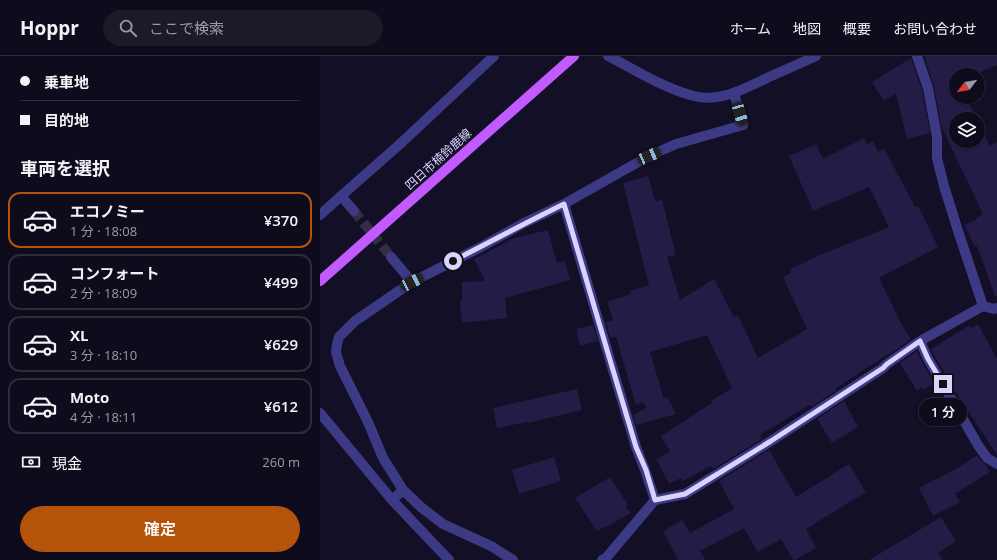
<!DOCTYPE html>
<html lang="ja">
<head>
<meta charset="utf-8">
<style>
  :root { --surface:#0e0b1c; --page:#1c1929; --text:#f1f3f6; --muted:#9b9ba3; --line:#2e2b3b; --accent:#b45309 }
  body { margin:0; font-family:"Open Sans","Noto Sans JP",sans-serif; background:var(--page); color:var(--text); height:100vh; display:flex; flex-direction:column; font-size:15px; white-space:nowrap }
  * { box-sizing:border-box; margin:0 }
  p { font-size:13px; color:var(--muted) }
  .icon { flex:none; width:22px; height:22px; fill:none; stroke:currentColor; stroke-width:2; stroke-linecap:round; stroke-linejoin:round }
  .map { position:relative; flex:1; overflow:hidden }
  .side { display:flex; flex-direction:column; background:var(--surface); width:320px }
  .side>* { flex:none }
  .guide { display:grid; align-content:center; height:88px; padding:0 20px; background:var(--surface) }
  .needle { width:26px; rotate:239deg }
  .buttons { position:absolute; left:629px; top:12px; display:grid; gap:8px }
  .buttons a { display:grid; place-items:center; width:36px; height:36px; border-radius:50%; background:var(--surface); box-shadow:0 1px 3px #0004,0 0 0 1px var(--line); font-size:20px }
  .end { position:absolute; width:18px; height:18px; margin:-9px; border:5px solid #d9d4ff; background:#111; box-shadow:0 0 0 2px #111 }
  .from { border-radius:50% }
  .bubble { position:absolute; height:28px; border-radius:14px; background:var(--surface); box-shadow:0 1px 3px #0004,0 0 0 1px var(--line); font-size:13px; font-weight:600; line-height:28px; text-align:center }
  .car { position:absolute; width:12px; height:24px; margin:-12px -6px; border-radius:5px; box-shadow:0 0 3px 1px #0007; background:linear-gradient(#222 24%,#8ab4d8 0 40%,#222 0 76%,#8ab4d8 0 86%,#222 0) }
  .guide b { display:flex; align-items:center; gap:14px; height:38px; font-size:15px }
  .guide b+b { border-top:1px solid var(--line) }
  .guide i { width:10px; height:10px; background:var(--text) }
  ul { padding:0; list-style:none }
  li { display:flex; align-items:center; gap:12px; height:56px; margin:0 8px 6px; padding:0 12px; border:2px solid var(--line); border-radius:12px }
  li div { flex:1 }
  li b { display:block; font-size:15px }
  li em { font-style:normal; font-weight:600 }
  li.current { border-color:var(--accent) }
  li>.icon { width:36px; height:36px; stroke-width:1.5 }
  h2 { padding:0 20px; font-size:18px; line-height:48px }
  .pay { display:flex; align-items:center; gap:10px; height:44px; padding:0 20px; font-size:15px }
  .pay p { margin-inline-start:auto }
  .button { display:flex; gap:8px; margin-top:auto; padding:8px 20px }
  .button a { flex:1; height:46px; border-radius:24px; background:var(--accent); color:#fff; font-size:16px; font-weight:600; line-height:46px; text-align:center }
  header { display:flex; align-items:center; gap:24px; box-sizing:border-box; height:56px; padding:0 20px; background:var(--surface); border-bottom:1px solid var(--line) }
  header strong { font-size:19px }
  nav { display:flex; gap:22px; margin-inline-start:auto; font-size:14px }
  .search { width:280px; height:36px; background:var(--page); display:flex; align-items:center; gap:10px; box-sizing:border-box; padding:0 14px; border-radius:22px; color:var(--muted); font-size:15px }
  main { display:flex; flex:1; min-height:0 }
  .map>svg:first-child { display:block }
  .building { fill:#241b47 }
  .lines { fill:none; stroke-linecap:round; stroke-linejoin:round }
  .minor-tunnel { stroke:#312d47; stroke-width:10; stroke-dasharray:10 5; stroke-linecap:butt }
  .minor { stroke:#3d3a85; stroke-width:10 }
  .major { stroke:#c25bff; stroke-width:10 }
  .route { stroke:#d9d4ff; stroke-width:5 }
  .labels { text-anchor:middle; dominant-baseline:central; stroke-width:3; stroke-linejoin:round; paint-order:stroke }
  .street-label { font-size:12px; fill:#d9d4ff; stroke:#130f26 }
</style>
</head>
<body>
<header>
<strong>Hoppr</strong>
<div class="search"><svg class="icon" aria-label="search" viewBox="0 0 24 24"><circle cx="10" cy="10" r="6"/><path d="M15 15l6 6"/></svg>ここで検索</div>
<nav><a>ホーム</a><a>地図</a><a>概要</a><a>お問い合わせ</a></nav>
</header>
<main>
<section class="side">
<div class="guide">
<b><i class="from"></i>乗車地</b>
<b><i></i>目的地</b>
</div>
<h2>車両を選択</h2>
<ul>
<li class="current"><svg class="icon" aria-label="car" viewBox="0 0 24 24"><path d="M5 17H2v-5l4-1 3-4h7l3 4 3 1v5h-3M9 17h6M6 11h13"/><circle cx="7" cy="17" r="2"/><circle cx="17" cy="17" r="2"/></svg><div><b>エコノミー</b><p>1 分 · 18:08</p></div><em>¥370</em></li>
<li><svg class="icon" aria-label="car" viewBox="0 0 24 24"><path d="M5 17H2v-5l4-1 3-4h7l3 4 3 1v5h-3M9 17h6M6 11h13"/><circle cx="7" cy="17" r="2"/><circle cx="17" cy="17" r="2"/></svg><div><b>コンフォート</b><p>2 分 · 18:09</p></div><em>¥499</em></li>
<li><svg class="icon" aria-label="car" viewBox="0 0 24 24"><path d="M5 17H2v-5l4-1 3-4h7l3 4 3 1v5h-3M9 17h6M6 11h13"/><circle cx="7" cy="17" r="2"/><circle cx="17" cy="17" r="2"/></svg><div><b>XL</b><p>3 分 · 18:10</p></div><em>¥629</em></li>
<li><svg class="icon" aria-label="car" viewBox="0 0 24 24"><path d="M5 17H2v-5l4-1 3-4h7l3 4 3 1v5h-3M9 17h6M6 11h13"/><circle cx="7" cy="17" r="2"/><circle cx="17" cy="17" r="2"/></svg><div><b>Moto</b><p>4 分 · 18:11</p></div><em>¥612</em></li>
</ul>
<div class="pay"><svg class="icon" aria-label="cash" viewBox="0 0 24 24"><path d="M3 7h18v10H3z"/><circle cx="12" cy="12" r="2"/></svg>現金<p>260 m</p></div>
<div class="button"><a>確定</a></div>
</section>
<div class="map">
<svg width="677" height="504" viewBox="0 0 677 504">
  <rect width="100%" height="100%" fill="#130f26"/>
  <path class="building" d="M604,0H677V9L652,19H636V41H658V35L660,40L648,45L657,63H636V85H658V66L670,90L677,86V240H675L657,190L655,191L644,169L656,164L655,163L663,158L623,74H622L614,31Z
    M591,2L602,34L610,77L587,83L576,37L564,45L552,26Z
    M544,82L547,89L553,85L558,96L564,92L595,151L598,150L618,191L559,222L582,269L591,283L573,296V295L516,332L517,334L491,351L489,349L440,379L442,383L393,413L391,410L363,425L361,422L349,428L336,403L350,396L341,380L392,347L391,345L412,332L387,279L330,296L344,343L347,341L356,358L316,369L313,359L326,352L323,346L316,349L296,281L290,282L286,266L293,264L287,246L311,238L310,235L329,229L303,127L328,120L335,145L342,144L356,199L347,201L360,244L394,223L414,261L418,259L438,302L487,273L463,221L471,217L470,213L502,198L569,171L549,131L493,155L469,100L496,88L503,103Z
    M228,174L237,207L245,205L250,224L185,242L187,262L142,267L140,245H142V226L165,225L154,203L195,182Z
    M658,268L677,303V399L633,332L611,293L650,269L652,272Z
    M273,269L278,285L260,290L256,273Z
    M597,295L602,306L614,327L604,334L602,331L597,335L580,307Z
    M257,333L262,354L208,367V366L177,372L173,352Z
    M524,345L538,371L512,387L497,363Z
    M449,394L476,441L529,408L546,436L486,473L496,492L475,504H473L461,483L438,496L424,472L380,495L385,504H358L343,475L362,464L370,477L414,453L399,425Z
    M657,399L662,406L666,409L670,416L635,438L640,446L613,460L599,432L636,413Z
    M234,401L241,425L199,438L192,414Z
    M290,421L308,449L306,451L311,457L286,471V470L277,475L255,442Z
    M621,461L636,485L618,497L623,504H549Z"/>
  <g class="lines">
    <path class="minor-tunnel" d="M34,155L71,201"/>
    <path class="minor" d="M288,0C316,14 343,32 374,40C400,47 426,32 449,21C465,14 481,7 496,0
      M597,0L608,32L617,81V102L624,130L639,178L663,250
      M21,140L79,89L174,0
      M244,148L290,304L316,391L325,414L335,444
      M0,159L21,140L34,155
      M71,201L92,226
      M600,285L608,303L658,389L667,402L677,408
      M0,357L72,444L129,504
      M83,434L102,452L123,468L171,490L193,504
      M72,444L83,434L63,402L48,366L20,310L16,296L17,288L19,281L35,265L92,226L161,191L204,167L244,148L329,100L356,88L423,69L414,37
      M282,504L286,502L335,444L365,438L451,385L563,312L567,308L600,285L663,250L674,253L677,252"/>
    <path class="major" d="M0,225L254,0"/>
  </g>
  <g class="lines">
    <path class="route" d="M133,205C170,186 207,166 244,148L290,304L316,391L326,414L335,444L365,438L451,385L563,312L567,308L600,285L608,303L623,328"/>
  </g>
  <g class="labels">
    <g class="street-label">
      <text transform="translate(118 103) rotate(-42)">四日市楠鈴鹿線</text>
    </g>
  </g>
</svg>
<div class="buttons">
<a><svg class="needle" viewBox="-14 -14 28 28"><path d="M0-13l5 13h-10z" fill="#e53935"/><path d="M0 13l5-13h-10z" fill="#9b9ba3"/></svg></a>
<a><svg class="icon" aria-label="layers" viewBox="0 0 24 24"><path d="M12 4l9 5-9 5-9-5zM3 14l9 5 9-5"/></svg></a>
</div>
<i class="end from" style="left:133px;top:205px"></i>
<i class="end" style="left:623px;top:328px"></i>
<div class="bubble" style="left:599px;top:342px;width:48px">1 分</div>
<i class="car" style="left:420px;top:58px;rotate:164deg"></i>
<i class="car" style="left:329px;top:100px;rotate:67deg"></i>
<i class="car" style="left:92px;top:226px;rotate:63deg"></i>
</div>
</main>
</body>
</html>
